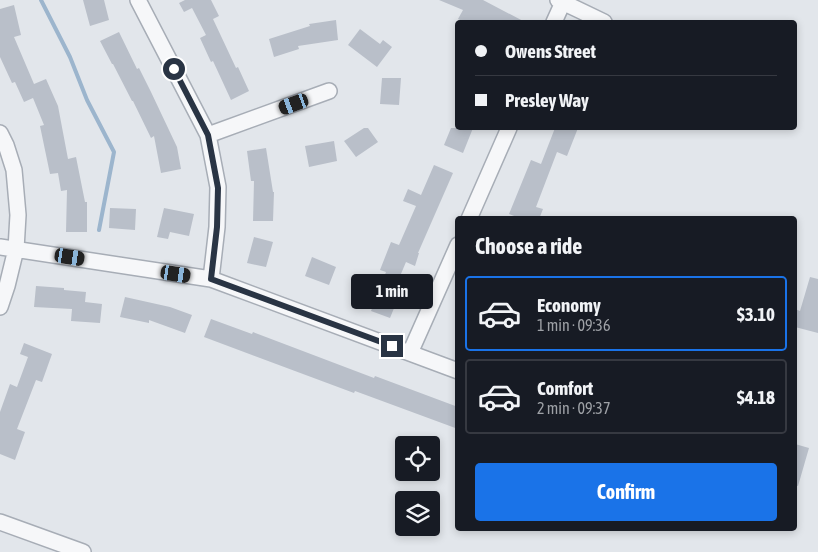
<!DOCTYPE html>
<html lang="en">
<head>
<meta charset="utf-8">
<style>
  :root { --surface:#171b24; --page:#20242c; --text:#f1f3f6; --muted:#9ea1a6; --line:#363941; --accent:#1a73e8 }
  body { margin:0; font-family:"Asap Condensed",sans-serif; background:var(--page); color:var(--text); height:100vh; display:flex; flex-direction:column; font-size:19px; white-space:nowrap }
  * { box-sizing:border-box; margin:0 }
  p { font-size:16px; color:var(--muted) }
  .icon { flex:none; width:28px; height:28px; fill:none; stroke:currentColor; stroke-width:2; stroke-linecap:round; stroke-linejoin:round }
  .map { position:relative; flex:1; overflow:hidden }
  .panel { position:absolute; left:455px; top:216px; width:342px; height:315px; display:flex; flex-direction:column; background:var(--surface); border-radius:5px; box-shadow:0 2px 8px #0003 }
  .panel>* { flex:none }
  .guide { position:absolute; left:455px; top:20px; width:342px; height:110px; border-radius:5px; box-shadow:0 2px 8px #0003; display:grid; align-content:center; height:110px; padding:0 20px; background:var(--surface) }
  .controls { position:absolute; left:395px; top:436px; display:grid; gap:10px }
  .controls a { display:grid; place-items:center; width:45px; height:45px; border-radius:5px; background:var(--surface); box-shadow:0 2px 8px #0003; font-size:25px }
  .end { position:absolute; width:22px; height:22px; margin:-11px; border:6px solid #293444; background:#fff; box-shadow:0 0 0 2px #fff }
  .from { border-radius:50% }
  .bubble { position:absolute; height:35px; border-radius:5px; background:var(--surface); box-shadow:0 2px 8px #0003; font-size:16px; font-weight:700; line-height:35px; text-align:center }
  .car { position:absolute; width:15px; height:30px; margin:-15px -8px; border-radius:6px; box-shadow:0 0 4px 1px #0007; background:linear-gradient(#222 24%,#8ab4d8 0 40%,#222 0 76%,#8ab4d8 0 86%,#222 0) }
  .guide b { display:flex; align-items:center; gap:18px; height:48px; font-size:19px }
  .guide b+b { border-top:1px solid var(--line) }
  .guide i { width:12px; height:12px; background:var(--text) }
  ul { padding:0; list-style:none }
  li { display:flex; align-items:center; gap:15px; height:75px; margin:0 10px 8px; padding:0 10px; border:2px solid var(--line); border-radius:5px }
  li div { flex:1 }
  li b { display:block; font-size:19px }
  li em { font-style:normal; font-weight:700 }
  li.current { border-color:var(--accent) }
  li>.icon { width:45px; height:45px; stroke-width:1.5 }
  h2 { padding:0 20px; font-size:22px; line-height:60px }
  .action { display:flex; gap:10px; margin-top:auto; padding:10px 20px }
  .action a { flex:1; height:58px; border-radius:5px; background:var(--accent); color:#fff; font-size:20px; font-weight:700; line-height:58px; text-align:center }
  .map>svg:first-child { display:block }
  .lines { fill:none; stroke-linecap:round; stroke-linejoin:round }
  .stream { stroke:#9cb5cd; stroke-width:4 }
  .building { fill:#b9bfc9 }
  .minor-casing { stroke:#a7adb6; stroke-width:18 }
  .minor { stroke:#f6f7f9; stroke-width:15 }
  .route { stroke:#293444; stroke-width:6 }
</style>
</head>
<body>
<div class="map">
<svg width="818" height="552" viewBox="0 0 818 552">
  <rect width="100%" height="100%" fill="#e2e6eb"/>
  <g class="lines">
    <path class="stream" d="M41,0L70,57L87,100L114,152L99,230"/>
  </g>
  <path class="building" d="M83,0H104L109,20L90,26Z
    M185,0H211L219,16L213,19L236,68L238,67L249,91L231,100L213,61L211,62L200,38L206,35L192,8L184,12L179,3Z
    M439,0H483L525,22H464L458,19L463,10Z
    M14,5L21,35L14,37L34,84L46,79L58,106L68,159L76,157L85,202H87V232H66L67,190L61,191L58,173L50,174L40,126L44,125L33,98L24,102L15,82L12,83L0,57V9Z
    M336,20L338,40L298,46L299,49L274,57L269,39L310,26L309,24Z
    M360,29L380,44L383,40L392,47L377,67L348,45Z
    M119,32L137,69L139,68L151,92L177,147L181,169L161,173L154,136L151,138L133,101H132L113,64H112L100,41Z
    M382,78H401L399,105L380,104Z
    M364,128H368L378,142L356,157L344,141Z
    M451,128H473L463,153L444,145Z
    M555,128H578L567,156L557,152L536,207L543,209L539,219H522L509,214L531,160L541,164Z
    M334,141L337,161L309,167L305,146Z
    M266,148L273,192H274L273,221H253L254,181H251L247,151Z
    M434,165L453,173L418,253H419L415,266L406,262L395,288L401,291L390,318L371,311L386,272L380,270L391,242L399,245L416,206L403,201L408,189L421,195Z
    M110,208L136,209L135,230L109,228Z
    M164,208L194,214L189,236L170,232L168,239L157,237Z
    M254,237L273,242L266,267L247,263Z
    M312,257L336,267L329,285L305,276Z
    M810,277L818,279V333L795,327V309L800,311Z
    M36,286L64,288V290L86,292L85,302L102,304L100,323L71,321L72,309L34,307Z
    M125,297L170,307L192,315L185,333L149,320V323L120,317Z
    M211,319L252,334L253,332L374,378L375,376L458,407V429L355,391L354,393L204,337Z
    M24,343L52,354L42,382L36,380L17,429L25,432L15,460L0,454V412L10,384L17,387L28,357L20,354Z
    M795,444L809,448L798,486L795,485Z"/>
  <g class="lines">
    <g class="minor-casing">
      <path id="minor" d="M138,0L208,135L218,187L217,227L211,279
        M558,0L604,22
        M554,22L564,0
        M0,133L6,145L14,170L18,215L16,249L7,286L0,307
        M208,135L329,91
        M469,219L509,128
        M0,247L211,279L458,371
        M410,353L458,245
        M0,522L83,552"/>
    </g>
    <use href="#minor" class="minor"/>
  </g>
  <g class="lines">
    <path class="route" d="M174,69L208,135L218,188L217,227L211,279L392,346"/>
  </g>
</svg>
<div class="controls">
<a><svg class="icon" aria-label="locate" viewBox="0 0 24 24"><circle cx="12" cy="12" r="6"/><path d="M12 2v4M12 18v4M2 12h4M18 12h4"/></svg></a>
<a><svg class="icon" aria-label="layers" viewBox="0 0 24 24"><path d="M12 4l9 5-9 5-9-5zM3 14l9 5 9-5"/></svg></a>
</div>
<i class="end from" style="left:174px;top:69px"></i>
<i class="end" style="left:392px;top:346px"></i>
<div class="bubble" style="left:351px;top:274px;width:82px">1 min</div>
<i class="car" style="left:294px;top:104px;rotate:250deg"></i>
<i class="car" style="left:70px;top:257px;rotate:99deg"></i>
<i class="car" style="left:176px;top:274px;rotate:99deg"></i>
<div class="guide">
<b><i class="from"></i>Owens Street</b>
<b><i></i>Presley Way</b>
</div>
<section class="panel">
<h2>Choose a ride</h2>
<ul>
<li class="current"><svg class="icon" aria-label="car" viewBox="0 0 24 24"><path d="M5 17H2v-5l4-1 3-4h7l3 4 3 1v5h-3M9 17h6M6 11h13"/><circle cx="7" cy="17" r="2"/><circle cx="17" cy="17" r="2"/></svg><div><b>Economy</b><p>1 min · 09:36</p></div><em>$3.10</em></li>
<li><svg class="icon" aria-label="car" viewBox="0 0 24 24"><path d="M5 17H2v-5l4-1 3-4h7l3 4 3 1v5h-3M9 17h6M6 11h13"/><circle cx="7" cy="17" r="2"/><circle cx="17" cy="17" r="2"/></svg><div><b>Comfort</b><p>2 min · 09:37</p></div><em>$4.18</em></li>
</ul>
<div class="action"><a>Confirm</a></div>
</section>
</div>
</body>
</html>
